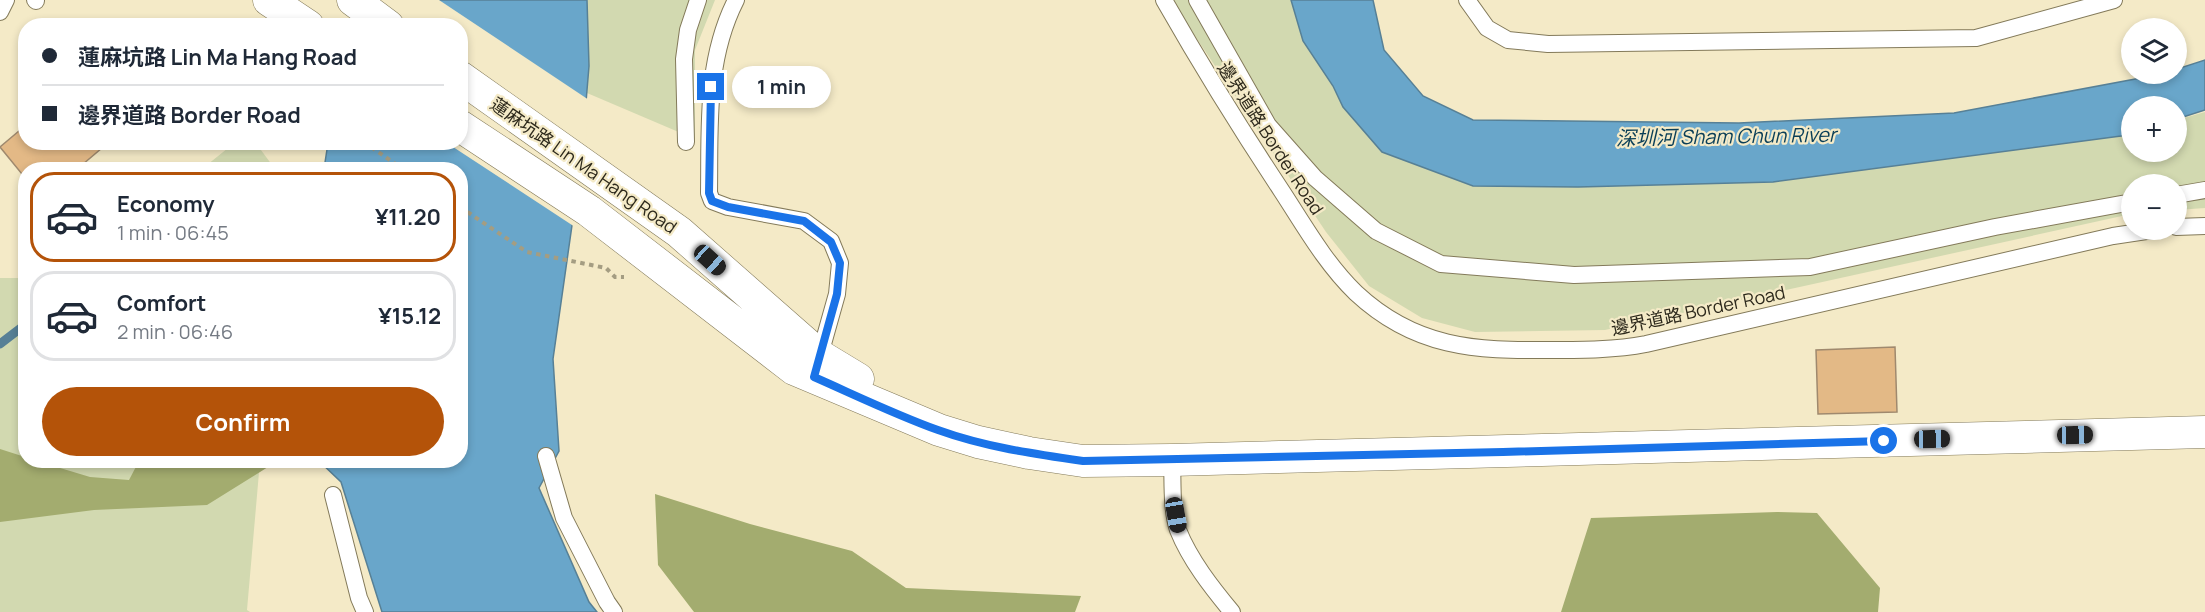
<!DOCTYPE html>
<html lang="en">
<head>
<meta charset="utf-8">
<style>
  :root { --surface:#fff; --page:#f2f2f3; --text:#1f2937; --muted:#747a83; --line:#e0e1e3; --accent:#b45309 }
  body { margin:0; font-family:Manrope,"Noto Sans SC",sans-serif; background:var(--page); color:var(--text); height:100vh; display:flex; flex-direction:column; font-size:22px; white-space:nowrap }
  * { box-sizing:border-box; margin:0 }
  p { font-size:20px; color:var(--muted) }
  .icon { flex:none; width:33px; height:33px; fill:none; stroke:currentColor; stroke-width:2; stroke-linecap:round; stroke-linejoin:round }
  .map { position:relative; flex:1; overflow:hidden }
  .side { position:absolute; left:18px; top:162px; width:450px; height:306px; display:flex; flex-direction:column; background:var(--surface); border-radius:24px; box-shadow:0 3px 9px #0003 }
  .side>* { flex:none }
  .banner { position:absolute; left:18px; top:18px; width:450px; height:132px; border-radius:24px; box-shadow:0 3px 9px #0003; display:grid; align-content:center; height:132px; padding:0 24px; background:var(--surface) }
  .buttons { position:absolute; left:2121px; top:18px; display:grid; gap:12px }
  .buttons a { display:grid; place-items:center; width:66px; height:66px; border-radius:50%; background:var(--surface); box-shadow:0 3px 9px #0003; font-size:30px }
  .end { position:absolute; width:27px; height:27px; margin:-14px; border:8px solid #1a73e8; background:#fff; box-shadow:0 0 0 3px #fff }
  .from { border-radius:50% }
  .bubble { position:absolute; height:42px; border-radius:21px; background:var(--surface); box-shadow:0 3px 9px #0003; font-size:20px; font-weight:700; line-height:42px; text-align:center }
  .car { position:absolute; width:18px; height:36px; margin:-18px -9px; border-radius:8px; box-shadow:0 0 4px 2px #0007; background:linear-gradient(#222 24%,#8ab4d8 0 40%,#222 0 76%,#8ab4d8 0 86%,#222 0) }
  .banner b { display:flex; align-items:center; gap:21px; height:57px; font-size:22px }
  .banner b+b { border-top:2px solid var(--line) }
  .banner i { width:15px; height:15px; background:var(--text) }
  ul { padding:10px 0 0; list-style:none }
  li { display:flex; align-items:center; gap:18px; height:90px; margin:0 12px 9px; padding:0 12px; border:3px solid var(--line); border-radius:24px }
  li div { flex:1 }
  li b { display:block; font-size:22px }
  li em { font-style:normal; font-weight:700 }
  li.current { border-color:var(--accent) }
  li>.icon { width:54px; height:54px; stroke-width:1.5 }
  .cta { display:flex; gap:12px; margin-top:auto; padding:12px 24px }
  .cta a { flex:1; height:69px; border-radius:36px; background:var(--accent); color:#fff; font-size:24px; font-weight:700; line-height:69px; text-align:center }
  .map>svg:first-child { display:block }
  .green { fill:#d2d9b0 }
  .forest { fill:#a3ac6f }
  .water { fill:#69a6ca; stroke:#578096; stroke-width:1.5 }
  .pier { fill:#f4eac7 }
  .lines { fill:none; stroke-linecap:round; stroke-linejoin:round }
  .stream { stroke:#578096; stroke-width:9 }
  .building { fill:#e3b986; stroke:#9f896e; stroke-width:1.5 }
  .service-casing { stroke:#837a5a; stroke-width:18 }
  .minor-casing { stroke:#837a5a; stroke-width:33 }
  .path { stroke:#a49d82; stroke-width:4; stroke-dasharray:4.5 4.5; stroke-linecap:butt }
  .service { stroke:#fff; stroke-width:16 }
  .minor { stroke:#fff; stroke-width:32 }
  .route { stroke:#1a73e8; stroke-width:8 }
  .labels { text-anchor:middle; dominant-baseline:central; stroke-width:4.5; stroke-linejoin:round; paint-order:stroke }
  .street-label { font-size:18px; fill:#2d291c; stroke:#f4eac7 }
  .water-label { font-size:20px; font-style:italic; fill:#093e57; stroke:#f4eac7 }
</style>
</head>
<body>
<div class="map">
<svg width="2205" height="612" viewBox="0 0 2205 612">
  <rect width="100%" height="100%" fill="#f4eac7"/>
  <path class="green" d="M587,0H715L695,50V139L587,93L589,66Z
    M1171,0H1291L1343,107L1473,186L1773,182L2121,136L2131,133L2132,152H2176L2177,120L2205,112V208L2177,210L2176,184H2132L2131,214L1605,330L1475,332L1422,318L1369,286L1326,232Z
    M258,146L275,169H202L228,148Z
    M0,278H20L25,285L26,460L260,461L247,610L250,612H0Z"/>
  <path class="forest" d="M0,449L25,457L26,460L37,461L90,477L129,480L139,461L253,460L268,467L207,505L94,510L0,522Z
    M655,494L750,524L852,551L906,588L1081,596L1075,612H694L658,565Z
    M1777,512L1817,513L1880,588L1878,612H1561L1591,518Z"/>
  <path class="water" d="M342,0H587L589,66L581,162L553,359L559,451L539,488L589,602L597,612H382L341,482L319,461L460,460V170L324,169L328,143L460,142V26L348,8Z
    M1291,0H1373L1384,50L1423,96L1473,120L1739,123L1954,113L2162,74H2176L2177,69L2205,60V110L2177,119L2176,106H2132L2131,133L2121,136L1773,182L1578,187L1473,186L1382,152L1343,107L1333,86L1303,41Z"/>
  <path class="pier" d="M339,0H439L589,100L584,163L575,227L447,143L460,142V26H342L345,9Z"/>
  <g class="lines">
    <path class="stream" d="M0,344L26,324"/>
  </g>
  <path class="building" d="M26,125V142H109L76,170H26V179L0,147Z
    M1895,347L1897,412L1818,414L1816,350Z"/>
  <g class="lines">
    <g class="service-casing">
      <path id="service" d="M35,0L36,1
        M736,0C705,61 710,127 709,193L712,201L728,207L804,221L831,241L840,263L837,294L819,358
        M1164,0C1201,65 1240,128 1281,190C1304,225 1325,263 1356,293C1415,348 1475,351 1551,350C1583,350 1615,350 1646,344L2113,236L2153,230
        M1197,0L1268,125L1315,178L1376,231L1441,264L1574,275L1810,267L1995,227L2132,202
        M1467,0L1487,28L1508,40L1548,44L1976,38L2114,0
        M0,12L6,0
        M686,142L684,59L688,30L698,0
        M2176,195L2205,190
        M2176,227L2205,226
        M546,456L564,518L607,602L614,612
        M1172,460C1173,482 1171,508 1178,530C1190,560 1212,588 1232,612
        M333,495L359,598L365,612"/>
    </g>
    <g class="minor-casing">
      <path id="minor" d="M269,0L308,26
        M353,0L388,26
        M460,77L679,232L820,356L858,379
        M460,126L589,211L794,369L939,430L978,442L1029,453L1083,461L1172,460L2205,432"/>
    </g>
    <path class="path" d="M364,142L404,170
      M460,207L527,252L606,268L615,277H624"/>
    <use href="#service" class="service"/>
    <use href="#minor" class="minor"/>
  </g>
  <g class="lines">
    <path class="route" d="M711,87L709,193L712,201L728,207L804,221L831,242L840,263L837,294L814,377C855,395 896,415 938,430C985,447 1034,454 1083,461L1503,452L1884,441"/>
  </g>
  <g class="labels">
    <g class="street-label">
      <text transform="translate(1271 138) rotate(57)">邊界道路 Border Road</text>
      <text transform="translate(584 165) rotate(35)">蓮麻坑路 Lin Ma Hang Road</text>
      <text transform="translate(1698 310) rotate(-12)">邊界道路 Border Road</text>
    </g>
    <g class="water-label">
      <text transform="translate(1726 136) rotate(-1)">深圳河 Sham Chun River</text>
    </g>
  </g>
</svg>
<div class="buttons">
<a><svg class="icon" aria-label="layers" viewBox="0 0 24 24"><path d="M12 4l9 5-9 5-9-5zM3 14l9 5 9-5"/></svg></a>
<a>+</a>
<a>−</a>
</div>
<i class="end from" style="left:1884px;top:441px"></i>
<i class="end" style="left:711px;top:87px"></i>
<div class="bubble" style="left:732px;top:66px;width:99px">1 min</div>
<i class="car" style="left:710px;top:260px;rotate:132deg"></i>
<i class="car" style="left:2075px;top:435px;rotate:89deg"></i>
<i class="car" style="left:1932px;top:439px;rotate:89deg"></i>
<i class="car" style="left:1176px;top:515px;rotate:170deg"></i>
<div class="banner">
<b><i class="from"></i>蓮麻坑路 Lin Ma Hang Road</b>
<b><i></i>邊界道路 Border Road</b>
</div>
<section class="side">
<ul>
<li class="current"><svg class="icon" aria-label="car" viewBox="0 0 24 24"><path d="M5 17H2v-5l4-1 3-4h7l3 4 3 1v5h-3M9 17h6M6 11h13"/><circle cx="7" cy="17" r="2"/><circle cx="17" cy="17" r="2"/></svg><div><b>Economy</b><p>1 min · 06:45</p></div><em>¥11.20</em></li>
<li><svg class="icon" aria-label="car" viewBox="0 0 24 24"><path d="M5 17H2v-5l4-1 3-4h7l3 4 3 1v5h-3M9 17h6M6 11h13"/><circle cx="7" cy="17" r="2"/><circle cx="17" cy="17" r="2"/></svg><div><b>Comfort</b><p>2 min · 06:46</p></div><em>¥15.12</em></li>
</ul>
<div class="cta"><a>Confirm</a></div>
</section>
</div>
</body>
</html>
